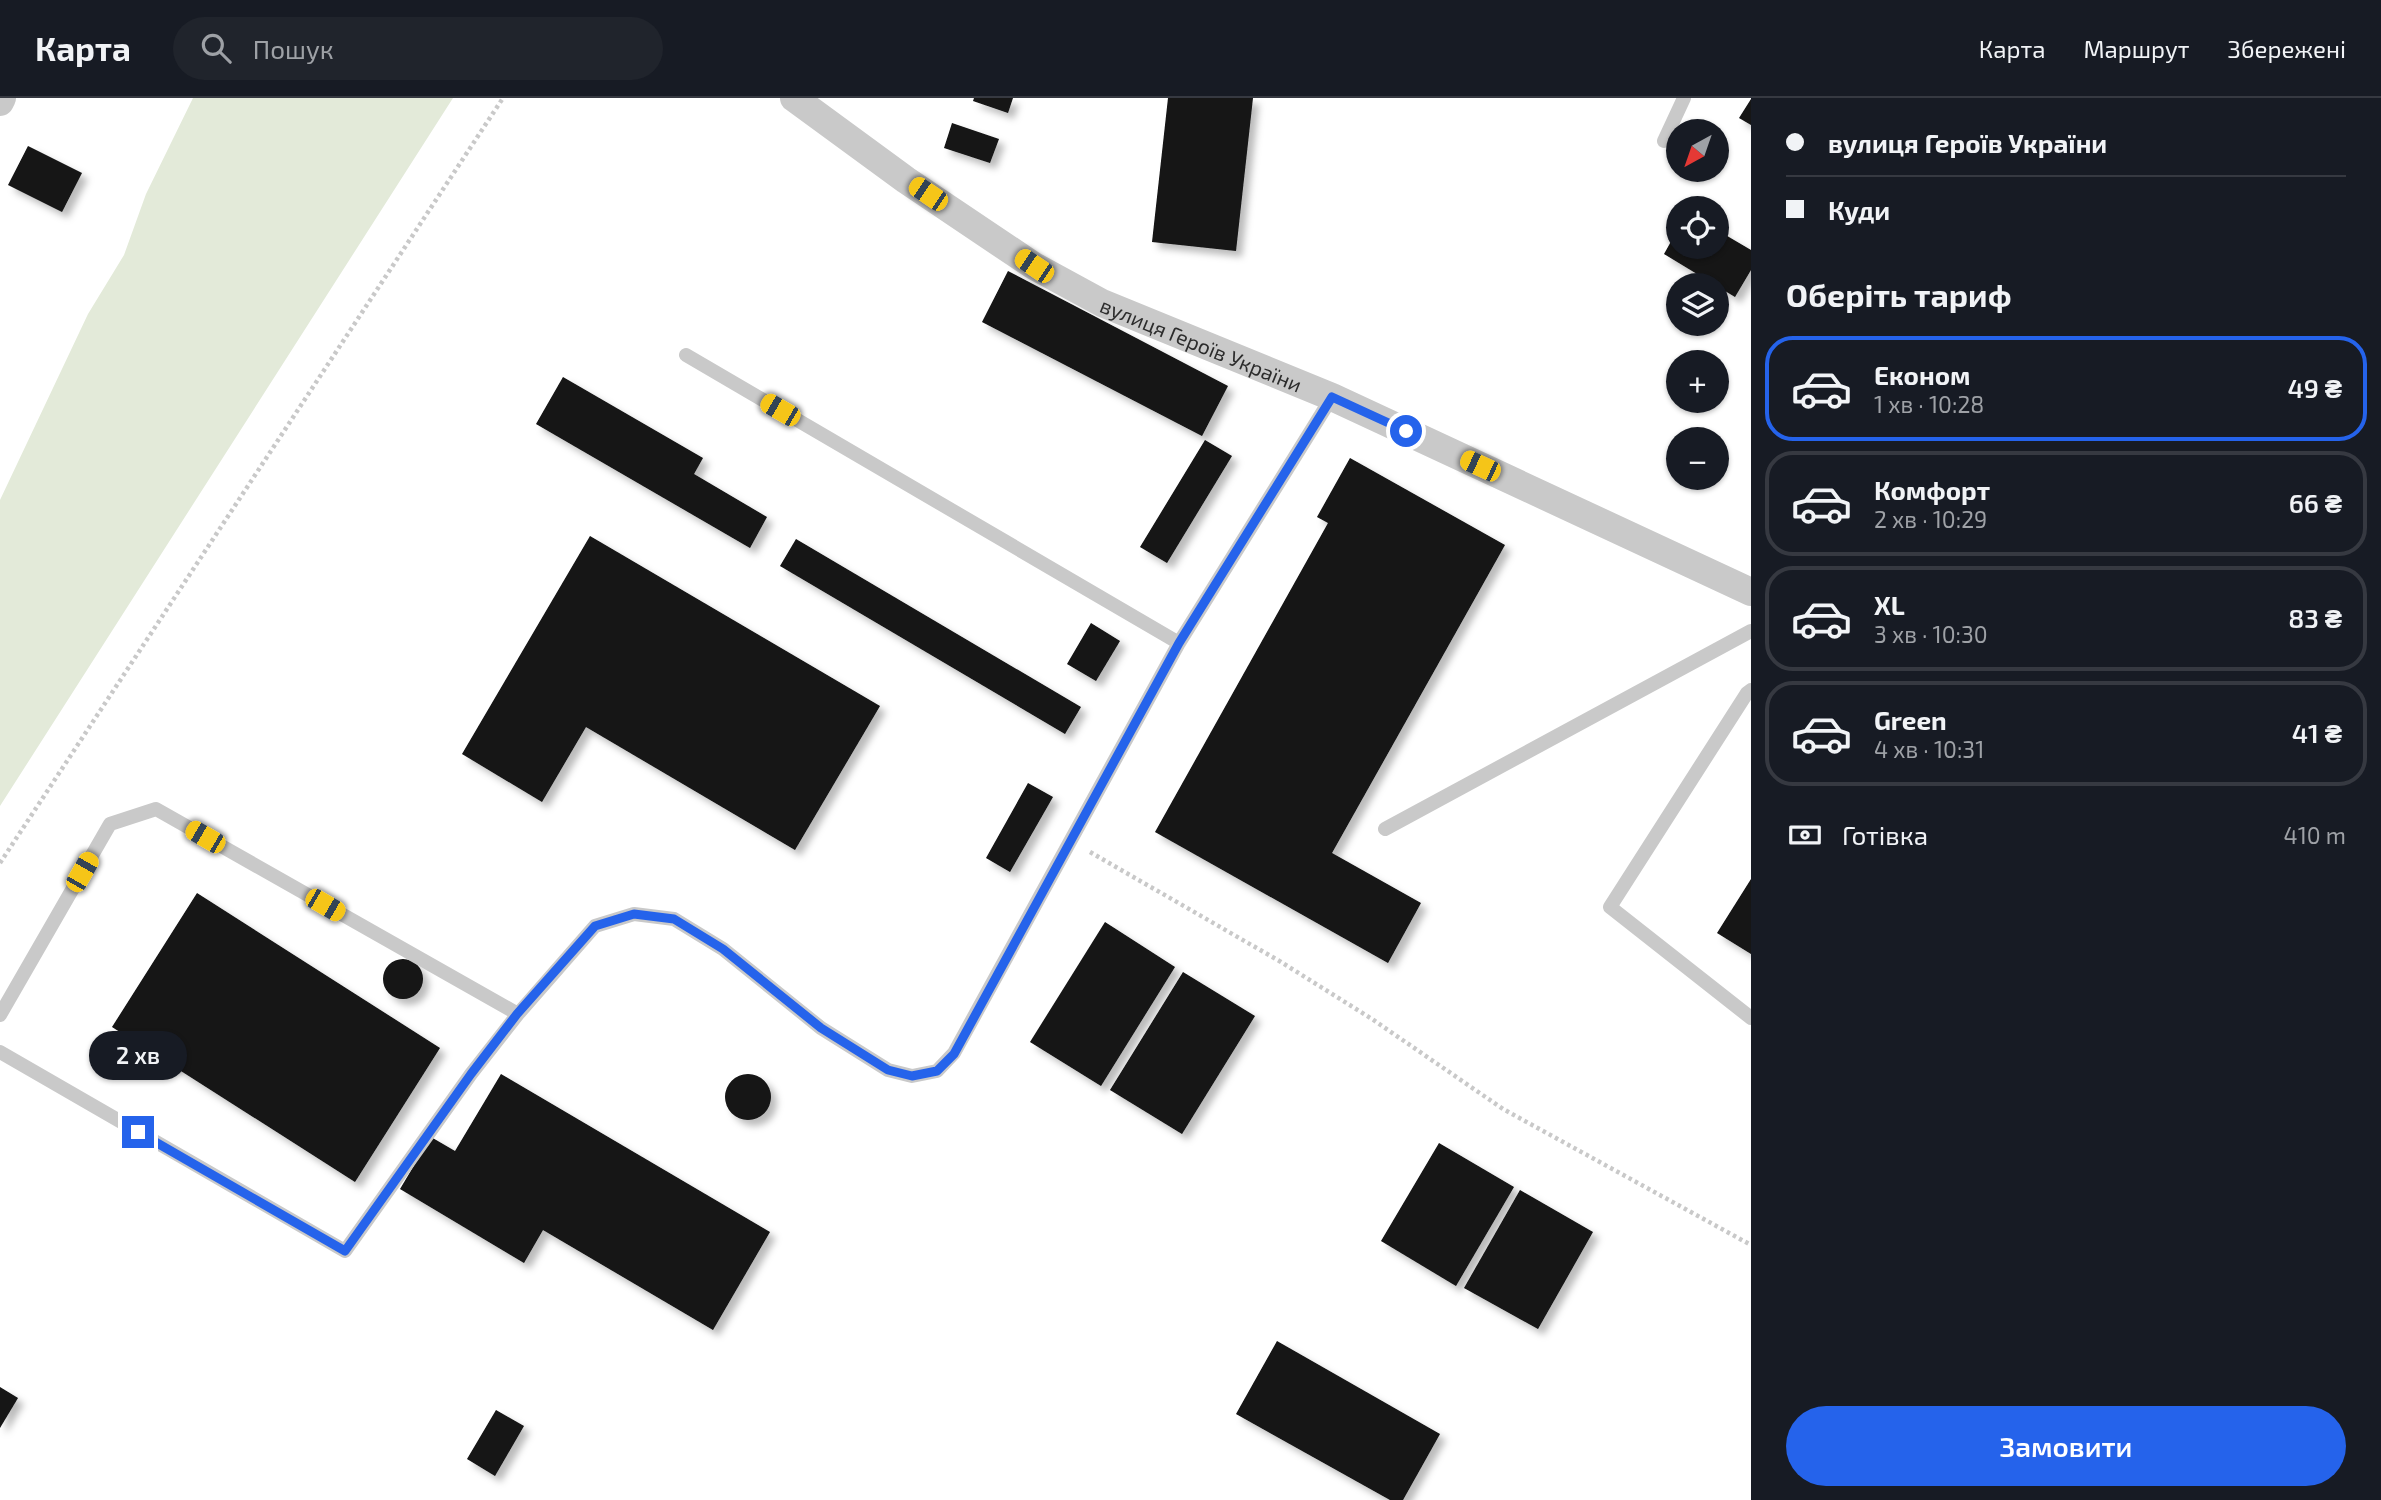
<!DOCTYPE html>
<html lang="uk">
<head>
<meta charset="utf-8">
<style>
  :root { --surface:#171b24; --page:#20242c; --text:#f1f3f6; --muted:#9ea1a6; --line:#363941; --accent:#2563eb }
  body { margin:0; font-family:"Exo 2",sans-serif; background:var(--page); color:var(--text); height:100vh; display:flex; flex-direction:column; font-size:26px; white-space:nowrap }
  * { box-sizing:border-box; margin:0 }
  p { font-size:23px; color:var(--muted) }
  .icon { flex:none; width:38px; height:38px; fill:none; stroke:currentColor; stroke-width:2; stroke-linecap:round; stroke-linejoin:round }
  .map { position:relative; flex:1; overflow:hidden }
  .side { display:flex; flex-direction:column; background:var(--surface); width:630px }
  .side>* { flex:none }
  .guide { display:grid; align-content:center; height:154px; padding:0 35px; background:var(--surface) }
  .needle { width:46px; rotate:220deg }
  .controls { position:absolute; left:1666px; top:21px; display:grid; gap:14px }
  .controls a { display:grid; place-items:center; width:63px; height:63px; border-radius:50%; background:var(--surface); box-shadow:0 2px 5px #0004; font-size:35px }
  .end { position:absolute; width:32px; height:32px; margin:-16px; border:9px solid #2563eb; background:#fff; box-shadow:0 0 0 4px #fff }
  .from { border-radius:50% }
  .bubble { position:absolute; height:49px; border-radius:24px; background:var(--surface); box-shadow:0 2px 5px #0004; font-size:23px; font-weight:600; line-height:49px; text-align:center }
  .car { position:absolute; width:21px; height:42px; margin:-21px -10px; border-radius:9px; box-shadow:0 0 5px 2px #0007; background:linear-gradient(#f5c518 24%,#345 0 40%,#f5c518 0 76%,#345 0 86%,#f5c518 0) }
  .guide b { display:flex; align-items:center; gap:24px; height:66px; font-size:26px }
  .guide b+b { border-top:2px solid var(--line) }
  .guide i { width:18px; height:18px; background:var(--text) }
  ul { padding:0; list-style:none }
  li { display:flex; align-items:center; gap:21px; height:105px; margin:0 14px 10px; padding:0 21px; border:4px solid var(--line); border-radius:28px }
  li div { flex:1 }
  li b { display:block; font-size:26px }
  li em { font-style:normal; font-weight:600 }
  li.active { border-color:var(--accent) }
  li>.icon { width:63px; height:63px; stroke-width:1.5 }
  h2 { padding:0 35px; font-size:32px; line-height:84px }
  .pay { display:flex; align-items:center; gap:18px; height:77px; padding:0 35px; font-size:26px }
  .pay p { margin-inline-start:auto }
  .cta { display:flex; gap:14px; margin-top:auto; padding:14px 35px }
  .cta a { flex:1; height:80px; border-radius:42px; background:var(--accent); color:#fff; font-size:28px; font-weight:600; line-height:80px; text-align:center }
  header { display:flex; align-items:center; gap:42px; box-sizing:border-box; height:98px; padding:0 35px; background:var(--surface); border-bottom:2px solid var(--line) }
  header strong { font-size:33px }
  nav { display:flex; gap:38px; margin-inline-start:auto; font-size:24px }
  .search { width:490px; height:63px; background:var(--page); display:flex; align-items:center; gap:18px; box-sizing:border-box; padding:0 24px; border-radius:38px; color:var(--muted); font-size:26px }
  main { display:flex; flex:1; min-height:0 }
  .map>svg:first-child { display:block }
  .green { fill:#e3ead9 }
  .building { fill:#131313; filter:url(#shadow) }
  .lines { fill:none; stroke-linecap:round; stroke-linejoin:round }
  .path { stroke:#c9c9c9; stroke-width:4.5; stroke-dasharray:3.5 3.5; stroke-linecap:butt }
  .service { stroke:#c9c9c9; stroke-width:14 }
  .minor { stroke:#c9c9c9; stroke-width:28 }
  .route { stroke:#2563eb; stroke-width:9 }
  .labels { text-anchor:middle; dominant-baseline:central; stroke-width:7; stroke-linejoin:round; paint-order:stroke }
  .street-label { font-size:21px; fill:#2c2c2c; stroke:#fff }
</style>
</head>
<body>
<header>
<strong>Карта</strong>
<div class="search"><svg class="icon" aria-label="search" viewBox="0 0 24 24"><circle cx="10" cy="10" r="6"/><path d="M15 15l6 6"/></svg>Пошук</div>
<nav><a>Карта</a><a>Маршрут</a><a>Збережені</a></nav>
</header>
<main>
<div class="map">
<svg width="1751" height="1402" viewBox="0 0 1751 1402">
  <defs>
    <filter id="shadow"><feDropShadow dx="6" dy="6" stdDeviation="3.5" flood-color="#0004"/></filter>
  </defs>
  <rect width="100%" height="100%" fill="#fff"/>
  <path class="green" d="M193,0H453L0,708V402L88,216L124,157L146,96Z"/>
  <path class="building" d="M974,0H1013L1008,15L973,3Z
    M1168,0H1253L1236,153L1152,144Z
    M1751,1V27L1739,20Z
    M952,25L999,41L990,65L944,50Z
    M28,48L82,75L62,114L8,87Z
    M1678,131V149H1717V132L1751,152V172L1735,199L1664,156Z
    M1008,173L1228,288L1202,338L982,224Z
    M563,279L703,360L694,376L767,419L750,450L536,326Z
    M1205,342L1232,358L1167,465L1140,449Z
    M1350,360L1505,447L1332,755L1421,805L1388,865L1155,734L1328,425L1317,419Z
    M590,438L880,608L795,752L586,629L542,704L462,656Z
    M796,441L1081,609L1065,636L780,468Z
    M1091,525L1120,543L1096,583L1067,566Z
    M1028,685L1053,699L1010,774L986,760Z
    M1751,781V856L1717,835Z
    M197,795L440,950L355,1084L112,929Z
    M1105,824L1175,869L1101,988L1030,944Z
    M383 881a20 20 0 1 1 40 0a20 20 0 1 1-40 0Z
    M1183,874L1255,918L1182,1036L1110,992Z
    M501,976L770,1134L713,1232L543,1132L524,1165L400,1091L431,1039L455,1053Z
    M725 999a23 23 0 1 1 46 0a23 23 0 1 1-46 0Z
    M1439,1045L1514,1089L1456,1188L1381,1143Z
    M1520,1092L1593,1134L1538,1231L1464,1190Z
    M1277,1243L1440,1336L1403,1402H1390L1236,1316Z
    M0,1289L18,1300L0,1330Z
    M496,1312L524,1328L495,1378L467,1361Z"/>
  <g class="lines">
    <path class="path" d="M1090,754L1281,864L1372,921L1503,1011L1751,1147
      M0,765L503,0"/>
    <path class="service" d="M1664,43L1684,0
      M686,257L1179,545
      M1751,592L1747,595L1610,809L1751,920
      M1385,731L1751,533
      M0,917L110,726L156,711L518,916
      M0,954L345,1153L471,976L518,916L595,828L634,816L674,821L723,851L821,930L888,972L912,978L937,973L954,955L1179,545L1332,299"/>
    <g class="minor">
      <path id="s1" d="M794,0L906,82L1034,168L1102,205L1332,299L1751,494"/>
      <path d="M0,4L2,0"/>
    </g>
  </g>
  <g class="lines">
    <path class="route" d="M138,1034L345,1153L471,976L517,916L595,828L634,816L674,821L723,851L821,930L888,972L912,978L937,973L954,956L1179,545L1332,299L1406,333"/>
  </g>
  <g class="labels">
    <g class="street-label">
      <text stroke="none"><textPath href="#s1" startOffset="478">вулиця Героїв України</textPath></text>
    </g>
  </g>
</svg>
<div class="controls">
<a><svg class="needle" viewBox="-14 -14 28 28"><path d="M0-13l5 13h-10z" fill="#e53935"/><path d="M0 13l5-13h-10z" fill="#9ea1a6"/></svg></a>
<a><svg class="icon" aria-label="locate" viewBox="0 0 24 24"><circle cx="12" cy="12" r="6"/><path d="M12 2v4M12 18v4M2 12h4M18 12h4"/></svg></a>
<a><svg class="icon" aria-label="layers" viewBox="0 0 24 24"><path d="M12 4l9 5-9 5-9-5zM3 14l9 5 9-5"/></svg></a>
<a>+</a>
<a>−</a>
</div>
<i class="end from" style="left:1406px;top:333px"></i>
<i class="end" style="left:138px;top:1034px"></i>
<div class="bubble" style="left:89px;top:933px;width:98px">2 хв</div>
<i class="car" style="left:928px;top:96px;rotate:304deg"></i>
<i class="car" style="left:1034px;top:168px;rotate:304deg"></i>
<i class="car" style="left:780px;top:312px;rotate:300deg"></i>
<i class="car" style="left:1480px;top:368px;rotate:295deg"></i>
<i class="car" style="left:205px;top:739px;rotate:300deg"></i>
<i class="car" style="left:82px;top:774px;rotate:30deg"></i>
<i class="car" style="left:325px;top:807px;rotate:120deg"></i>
</div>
<section class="side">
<div class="guide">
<b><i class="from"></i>вулиця Героїв України</b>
<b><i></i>Куди</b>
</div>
<h2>Оберіть тариф</h2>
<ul>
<li class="active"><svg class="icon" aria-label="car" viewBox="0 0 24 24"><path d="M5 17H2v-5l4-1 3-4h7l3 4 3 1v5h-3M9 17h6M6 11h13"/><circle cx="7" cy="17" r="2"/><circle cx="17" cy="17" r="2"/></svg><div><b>Економ</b><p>1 хв · 10:28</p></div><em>49 ₴</em></li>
<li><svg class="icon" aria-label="car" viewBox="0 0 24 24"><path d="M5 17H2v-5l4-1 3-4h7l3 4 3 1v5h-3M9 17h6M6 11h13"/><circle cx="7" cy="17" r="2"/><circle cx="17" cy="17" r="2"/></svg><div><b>Комфорт</b><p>2 хв · 10:29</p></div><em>66 ₴</em></li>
<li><svg class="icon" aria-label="car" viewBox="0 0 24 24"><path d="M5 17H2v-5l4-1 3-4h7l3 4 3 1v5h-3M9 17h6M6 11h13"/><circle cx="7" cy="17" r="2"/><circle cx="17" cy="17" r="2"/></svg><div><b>XL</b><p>3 хв · 10:30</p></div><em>83 ₴</em></li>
<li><svg class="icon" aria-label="car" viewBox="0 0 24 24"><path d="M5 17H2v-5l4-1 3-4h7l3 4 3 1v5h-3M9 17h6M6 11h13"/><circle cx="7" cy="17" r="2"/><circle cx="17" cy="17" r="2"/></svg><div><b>Green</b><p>4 хв · 10:31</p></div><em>41 ₴</em></li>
</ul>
<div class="pay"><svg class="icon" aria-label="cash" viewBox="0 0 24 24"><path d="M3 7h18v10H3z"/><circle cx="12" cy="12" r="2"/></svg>Готівка<p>410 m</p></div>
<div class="cta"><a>Замовити</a></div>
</section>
</main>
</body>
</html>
